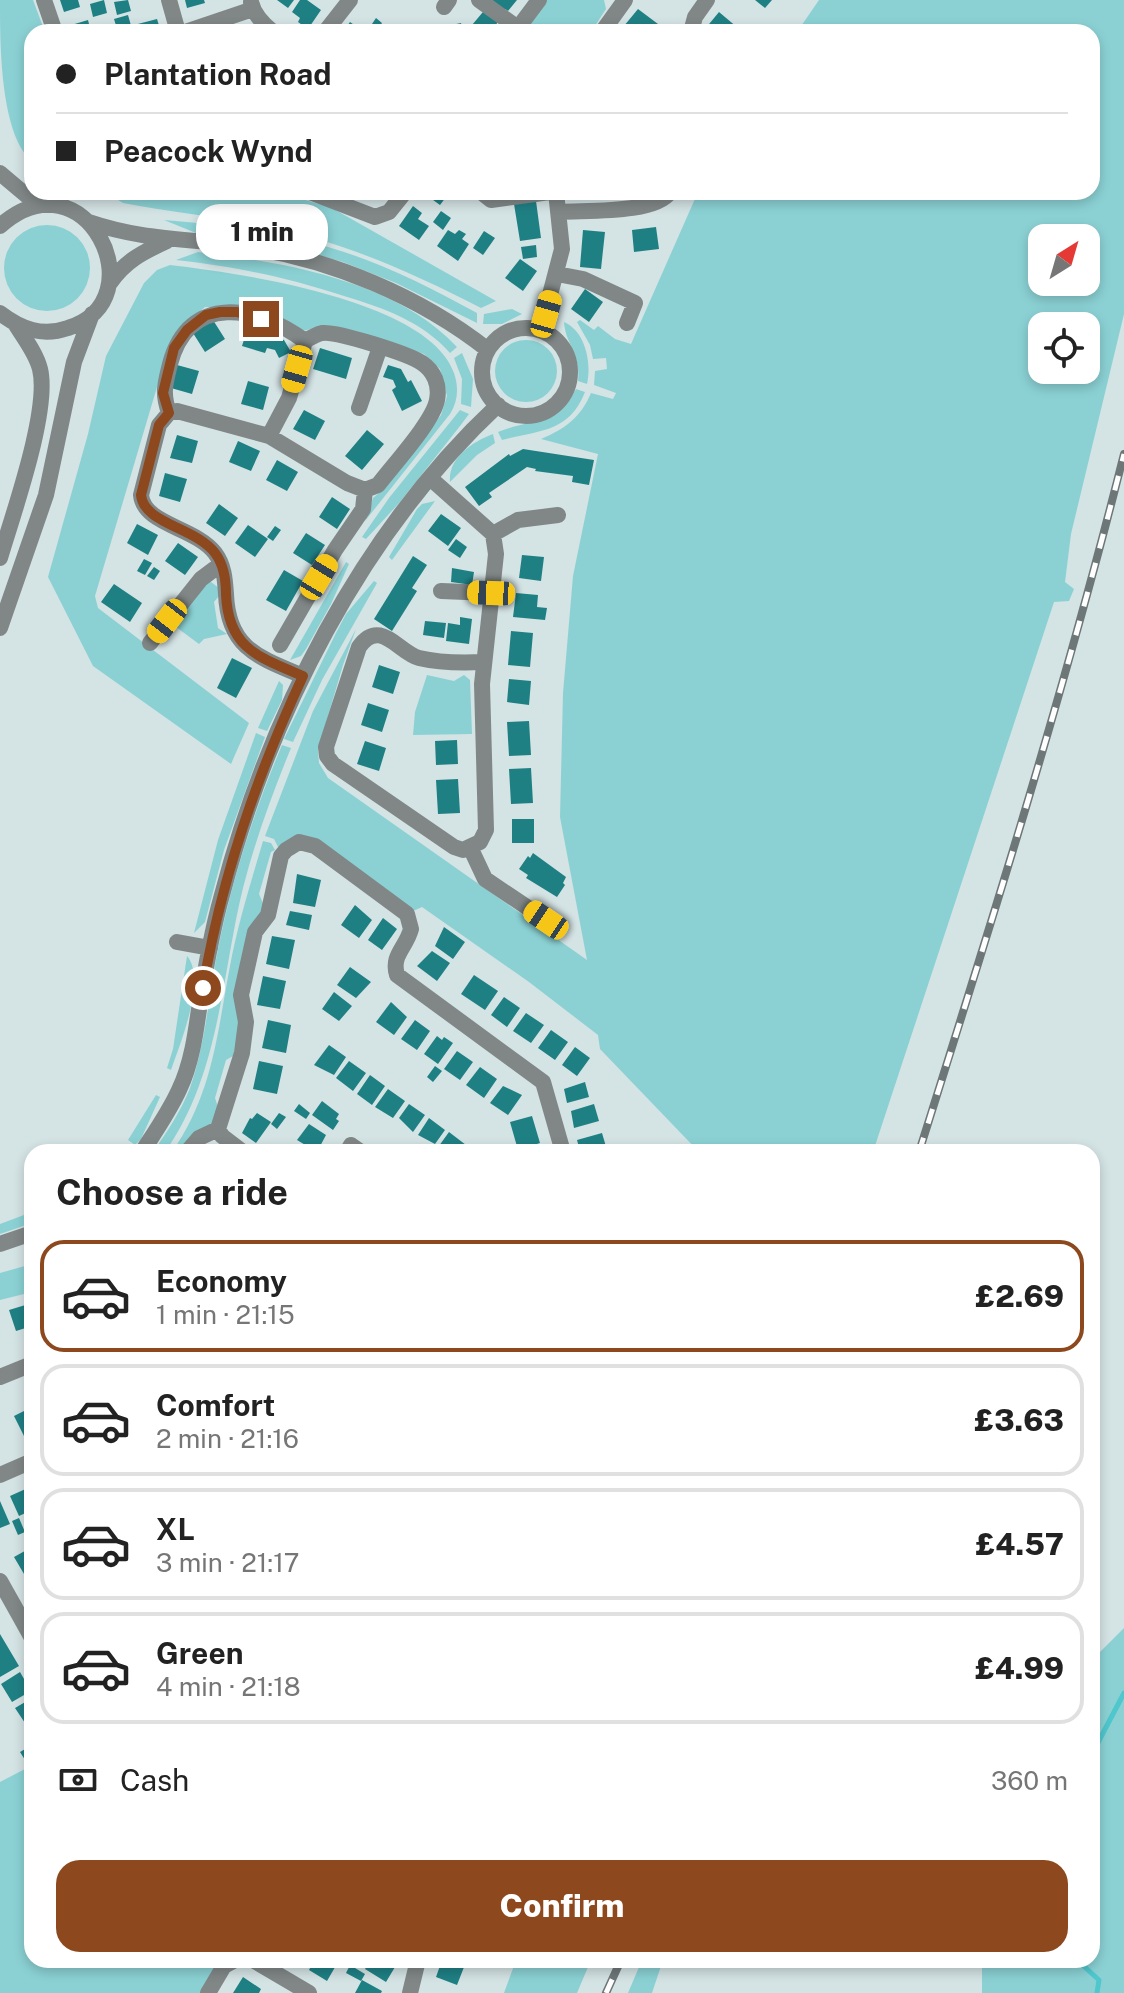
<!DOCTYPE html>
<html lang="en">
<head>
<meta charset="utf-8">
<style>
  :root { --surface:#fff; --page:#f6f6f6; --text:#222; --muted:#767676; --line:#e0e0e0; --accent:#8d481d }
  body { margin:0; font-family:"Public Sans",sans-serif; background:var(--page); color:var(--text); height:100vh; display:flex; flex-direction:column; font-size:30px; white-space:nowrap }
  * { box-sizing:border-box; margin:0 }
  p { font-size:26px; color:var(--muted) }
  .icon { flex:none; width:44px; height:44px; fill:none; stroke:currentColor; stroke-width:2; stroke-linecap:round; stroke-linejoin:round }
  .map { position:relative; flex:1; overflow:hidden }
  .details { position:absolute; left:24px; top:1144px; width:1076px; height:824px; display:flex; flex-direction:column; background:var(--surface); border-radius:24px; box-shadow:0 4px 12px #0003 }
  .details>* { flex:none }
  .guide { position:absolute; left:24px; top:24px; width:1076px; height:176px; border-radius:24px; box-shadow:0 4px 12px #0003; display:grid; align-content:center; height:176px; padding:0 32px; background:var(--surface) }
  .needle { width:52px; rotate:37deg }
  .fabs { position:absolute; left:1028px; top:224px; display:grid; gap:16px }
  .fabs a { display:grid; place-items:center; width:72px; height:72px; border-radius:16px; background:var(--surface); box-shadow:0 4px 12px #0003; font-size:40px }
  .end { position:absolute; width:36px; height:36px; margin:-18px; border:10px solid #8d481d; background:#fff; box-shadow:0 0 0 4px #fff }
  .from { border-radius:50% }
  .bubble { position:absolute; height:56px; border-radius:24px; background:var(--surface); box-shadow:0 4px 12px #0003; font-size:26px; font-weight:800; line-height:56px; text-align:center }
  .car { position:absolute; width:24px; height:48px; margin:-24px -12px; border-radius:10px; box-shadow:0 0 6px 2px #0007; background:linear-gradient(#f5c518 24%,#345 0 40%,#f5c518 0 76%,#345 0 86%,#f5c518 0) }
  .guide b { display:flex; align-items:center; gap:28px; height:76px; font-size:30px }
  .guide b+b { border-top:2px solid var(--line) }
  .guide i { width:20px; height:20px; background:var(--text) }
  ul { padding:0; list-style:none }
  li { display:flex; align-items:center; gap:24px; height:112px; margin:0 16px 12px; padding:0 16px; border:4px solid var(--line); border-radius:24px }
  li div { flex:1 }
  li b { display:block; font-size:30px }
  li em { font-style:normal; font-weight:800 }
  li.selected { border-color:var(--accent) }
  li>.icon { width:72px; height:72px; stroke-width:1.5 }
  h2 { padding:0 32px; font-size:36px; line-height:96px }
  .pay { display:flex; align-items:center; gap:20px; height:88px; padding:0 32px; font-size:30px }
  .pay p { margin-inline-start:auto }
  .action { display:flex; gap:16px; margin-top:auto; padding:16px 32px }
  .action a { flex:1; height:92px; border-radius:24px; background:var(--accent); color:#fff; font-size:32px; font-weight:800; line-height:92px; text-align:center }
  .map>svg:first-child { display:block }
  .green { fill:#8bd1d4; fill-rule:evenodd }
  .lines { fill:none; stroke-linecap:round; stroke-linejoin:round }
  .stream { stroke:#4fc7cd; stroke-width:5 }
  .building { fill:#1f8084 }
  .minor { stroke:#818787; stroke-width:16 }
  .rail-casing { stroke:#6e7778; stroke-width:8 }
  .rail { stroke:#fff; stroke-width:5; stroke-dasharray:15; stroke-linecap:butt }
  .route { stroke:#8d481d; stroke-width:10 }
</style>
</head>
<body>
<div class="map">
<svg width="1124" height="1993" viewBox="0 0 1124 1993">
  <rect width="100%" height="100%" fill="#d4e3e4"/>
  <path class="green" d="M0,0H33L45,32H32V161C0,135 0,42 0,0Z
    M545,0H604L606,9L591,32H521Z
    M819,0H1124V314L1071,534L1065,582L1074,589L1069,601L1054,602L873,1152H699L600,1049L598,1035L529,982L422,907L413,911L317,839L278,847L274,839L265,836L313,711L356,629L343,665L318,750L319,763L328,778L587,960L560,817L563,693L573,576L598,454L541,439C565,429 581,417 591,393L613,399L616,393L594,385L595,371L607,369L606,358L593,359L590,345L577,322L580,320L594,330L598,326L615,339L631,344L698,192H1092V32H797ZM1042,238H1086V282H1042ZM1042,326H1086V370H1042Z
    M105,192H279L332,208L496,301L481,308C415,274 348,244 275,228C225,217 173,213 123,203Z
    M164,220C225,225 286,232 344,252C391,267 434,290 477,313V323L396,283L343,262L287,246L196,233Z
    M4 268a43 43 0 1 1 86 0a43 43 0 1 1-86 0Z
    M198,252C284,262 396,281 457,347L450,353C422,321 383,308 344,296C285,277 237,267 176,260Z
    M170,265C239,273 429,300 454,373C459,388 458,401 450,414L365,521L373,498L386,487L441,415L447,396L440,369L424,354L354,331L322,326L303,331L241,308L205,307L182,327L168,350L95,596L98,608L249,723L231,764L93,666L48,577L88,434L106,356L144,283L157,270Z
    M512,309L522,314L502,324H483L484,314Z
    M564,322C585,331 592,362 587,384L578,381C581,354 565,343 564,322Z
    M495 371a31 31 0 1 1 62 0a31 31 0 1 1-62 0Z
    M462,353L473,379L471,407L461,404L462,379L454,358Z
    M576,389L585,392C569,433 539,430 502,440L498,432C532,418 556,427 576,389Z
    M460,410L469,414L460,426L400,502L366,539L362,537L389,498Z
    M493,434L495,443L477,455L450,482C448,458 472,442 493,434Z
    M435,501L392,560L389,557L417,509L422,504Z
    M346,562L349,564L331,604L306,649L301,656L290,660Z
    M374,581L377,583L322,680L293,742L284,739L336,633L346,614Z
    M211,582L219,588V596L214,602L218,628L227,634L204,639L199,644L172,624L206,583Z
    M427,675L454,681L464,675L470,680L472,734L413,735L415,712Z
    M279,681L283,685L282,700L267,731L258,728Z
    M256,733L265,737L224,850L205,922L194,933L218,840Z
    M282,745L291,748C272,794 255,841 243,888C221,978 220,1074 165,1152H153C167,1132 181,1111 190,1088C206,1042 209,992 219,944C233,876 255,809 282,745Z
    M263,841L271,843L275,850L271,852L259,894L265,908L235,1055L226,1060L215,1098L218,1107L213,1126L182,1152H172C213,1093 217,1034 230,966C238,923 251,882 263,841Z
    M187,956C207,979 180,1044 171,1070L167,1068L173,1049Z
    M156,1095L160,1097L141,1139L135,1145L128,1140Z
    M32,1212V1223L0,1234V1224Z
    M32,1264V1292L0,1300V1273Z
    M1124,1628V1993H982V1960H1092V1660Z
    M25,1769L32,1780V1960H223L201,1993H0V1782Z
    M516,1960H591L577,1993H504Z
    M642,1960H663L652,1993H628Z"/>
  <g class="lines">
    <path class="stream" d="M1092,1754L1124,1693
      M1077,1960L1099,1980L1097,1993"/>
  </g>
  <path class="building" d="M60,0H78L80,7L64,12Z
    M104,0L107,13L93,17L90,4Z
    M128,0L131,11L117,15L114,2Z
    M185,0H204L205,3L187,8Z
    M277,0H294L288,8Z
    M300,0H307L321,10L308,29L298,22L300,18L292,12Z
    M493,0H517L508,11L505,9L492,32L467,31Z
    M755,0H772L765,8Z
    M638,9L666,30L664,32H619Z
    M719,12L738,28L735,32H709L705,29Z
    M128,15L132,29L118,32L114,19Z
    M376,18L382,23L376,32H371L368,30Z
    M157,19L161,32H136L134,25Z
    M88,20L90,28L96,27L97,32H70L68,26Z
    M350,22L364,32H343Z
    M461,23L463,32H448L447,26Z
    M445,27L446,32H422V30Z
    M422,192H447L449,193L440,205Z
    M536,201L541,238L520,241L514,204Z
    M413,206L422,213L418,219L429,226L419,240L399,226Z
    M441,211L451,218L443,230L433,222Z
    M656,227L659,249L634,252L632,230Z
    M448,230L455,234L459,230L466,234L462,239L469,244L458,261L437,246Z
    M583,230L605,232L601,269L580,267Z
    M484,231L495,238L483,255L473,248Z
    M536,245L537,257L523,259L521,247Z
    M520,259L537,271L523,291L505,278Z
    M585,289L603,302L589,322L571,309Z
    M213,320L225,339L205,352L193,333Z
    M249,324L272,331L271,335L284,340L291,352L279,358L275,350L267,348L265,353L242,346Z
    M320,348L352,358L346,379L313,369Z
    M177,365L199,371L192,394L171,388Z
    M388,365L401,369L408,382L411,380L422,401L402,411L392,390L396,387L393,380L383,377Z
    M248,381L269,387L263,410L241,404Z
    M304,410L325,421L315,440L293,429Z
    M367,430L384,444L362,470L345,456Z
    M177,435L198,441L192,463L170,458Z
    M238,441L260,451L251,471L229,462Z
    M523,449L594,460L589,485L572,482L573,476L535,471L536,469L527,467L489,493L492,497L479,506L465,487L509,454L510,456Z
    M277,460L298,472L287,491L266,480Z
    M165,473L187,479L180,502L159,496Z
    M332,497L350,509L337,529L319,517Z
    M219,504L238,518L225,536L206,523Z
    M441,514L461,528L448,546L428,531Z
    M137,524L158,535L148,555L127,543Z
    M248,525L268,539L255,557L235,543Z
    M275,526L281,530L273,541L267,537Z
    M306,533L325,545L312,565L293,553Z
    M456,539L467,547L460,558L448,550Z
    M178,543L198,557L185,575L165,561Z
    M522,555L544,557L541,581L519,578Z
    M413,556L427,565L412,588L417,591L392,631L374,619Z
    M144,559L152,563L145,575L137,571Z
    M154,567L160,571L154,580L147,576Z
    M452,568L474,572L472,585L451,582Z
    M284,570L303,581L286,611L266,600Z
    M114,584L142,603L130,622L101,602Z
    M516,593L538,595L537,607L547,608L545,620L513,617Z
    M460,617L472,619L469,644L446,641L448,623L460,625Z
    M425,621L446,623L444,638L423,635Z
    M511,631L533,633L530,667L508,665Z
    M232,658L252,668L236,698L217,688Z
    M379,665L400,672L393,694L372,687Z
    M509,679L531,681L529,705L507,702Z
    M368,703L389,710L382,732L361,725Z
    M529,721L531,755L509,756L507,722Z
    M457,740L458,764L436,765L435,741Z
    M365,741L386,748L379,771L357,764Z
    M531,768L533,803L511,804L509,769Z
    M458,779L460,813L438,814L436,780Z
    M512,819H534V843H512Z
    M533,853L566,877L563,883L565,885L557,897L526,878L528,875L519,869L528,856L530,858Z
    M297,874L321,880L315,907L293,903Z
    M355,905L372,920L359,938L341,925Z
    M290,911L312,915L309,930L286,925Z
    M383,918L397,929L382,950L368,940Z
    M444,927L465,942L453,959L435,946Z
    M272,936L295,940L289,969L266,964Z
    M432,951L450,963L437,981L417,966Z
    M350,967L371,982L356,998L337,985Z
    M474,975L498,991L485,1010L461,994Z
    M263,976L286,981L280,1009L257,1005Z
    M334,992L352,1006L339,1021L322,1009Z
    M504,997L520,1008L507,1027L491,1015Z
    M391,1002L407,1017L394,1035L376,1022Z
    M526,1013L544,1025L531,1043L513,1031Z
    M268,1020L291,1025L286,1053L262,1048Z
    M415,1020L430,1031L417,1050L401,1039Z
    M551,1030L568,1042L555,1060L538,1048Z
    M437,1036L442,1040L444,1037L453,1043L438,1064L424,1054Z
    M329,1045L346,1057L334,1075L314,1065Z
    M575,1047L590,1058L577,1076L562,1065Z
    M457,1051L473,1062L460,1080L444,1069Z
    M259,1061L283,1066L277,1094L253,1089Z
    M349,1061L366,1073L353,1091L336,1078Z
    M435,1066L442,1071L433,1082L427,1077Z
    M480,1067L497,1079L484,1098L466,1085Z
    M370,1075L385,1086L372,1105L357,1094Z
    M585,1082L589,1097L567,1103L564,1089Z
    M503,1086L522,1095L508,1115L490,1103Z
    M388,1089L405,1101L393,1118L375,1107Z
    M322,1101L339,1114L336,1119L339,1121L333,1130L312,1115Z
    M299,1104L310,1113L306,1119L294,1111Z
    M409,1104L425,1115L413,1132L399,1118Z
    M594,1104L599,1121L574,1128L571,1111Z
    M257,1113L271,1122L256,1143L242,1133L250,1118L252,1119Z
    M279,1113L286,1117L277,1129L271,1124Z
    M532,1116L540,1143L518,1150L510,1122Z
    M429,1118L445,1130L435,1144L418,1135Z
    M309,1124L326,1135L317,1152L297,1140Z
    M449,1132L466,1145L461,1152L436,1150Z
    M602,1133L607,1150L580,1151L577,1140Z
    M294,1144L305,1152H289Z
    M32,1303V1326L16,1331L9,1310Z
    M30,1408L32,1432L24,1436L14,1416Z
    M30,1487L32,1510L19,1516L10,1496Z
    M0,1501L10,1524L0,1528Z
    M19,1518L25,1532L18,1535L12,1521Z
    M32,1547V1576L27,1579L14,1557Z
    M0,1634L19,1666L0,1677Z
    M20,1672L31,1691L12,1702L1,1684Z
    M32,1698V1719L25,1723L15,1708Z
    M32,1745V1771L20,1752Z
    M314,1960L338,1962L327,1981L309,1970Z
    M371,1960H383L395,1967L386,1982L365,1969Z
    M442,1960L466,1962L457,1985L436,1977Z
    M350,1965L365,1974L361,1981L346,1973Z
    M243,1977L261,1989L259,1993H233Z
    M362,1980L382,1991L381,1993H355Z"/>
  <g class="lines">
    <path class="minor" d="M44,0L55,32
      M169,0L178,32
      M479,0L518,28
      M251,2C254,15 263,24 273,32
      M444,7L449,0
      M185,32L253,9
      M325,32L350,0
      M515,32L539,0
      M602,32L625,0
      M691,32L695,17L707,0
      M0,173L26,195L48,205
      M310,192L375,217L389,212L405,192
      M481,192L491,200L550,192
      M560,212C587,210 655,214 670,192
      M89,222C145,241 190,238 247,247C331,259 421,297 488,350
      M0,226C85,150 159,300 68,328C42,337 21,329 0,313
      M557,274L583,279L635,303L627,323
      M110,283C125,261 143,252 167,241
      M482 372a44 44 0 1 1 88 0a44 44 0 1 1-88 0Z
      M541,329L562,249L556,192
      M359,408L380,347
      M169,413C162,392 165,385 170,364C189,292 258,306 305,341
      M269,436L289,398L305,341
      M430,478L493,534L496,554L482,684L486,830L480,842L463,850L454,847L333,764L327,756L326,747L359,647C380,617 399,653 419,658C440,663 462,663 483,662
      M493,534L518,520L558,515
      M0,558C13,514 50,410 40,369C36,353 24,338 16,325
      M441,591L491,593
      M0,628L46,495L74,362L92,314
      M150,643L201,579L221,564
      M280,645L335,550L363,509L365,490
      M303,676C258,657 228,648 226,594C225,579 224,565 215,553C195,527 144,525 141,495L159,425L169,413L177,411L269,436L347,483L365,490L378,485C393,465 433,422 437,400C440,385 434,371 422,363C409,354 337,331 322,333C317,334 310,338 305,341
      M470,847L485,879L546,920
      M177,942L210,948
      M142,1152C155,1132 169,1112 179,1090C192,1063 196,1031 200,1002C206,966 212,930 222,895C269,716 361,533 498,405
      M187,1152L199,1138L218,1129
      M243,1152L222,1136L218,1129L242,1053L246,1022L241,995L255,932L268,915L281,856L286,850L299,842L315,846L407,914L411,929C406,948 391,955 397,975L543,1082L563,1152
      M347,1152L351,1145L361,1152
      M0,1244L32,1233
      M0,1377L32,1364
      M0,1475L32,1461
      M0,1581L32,1638
      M253,1960L309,1993
      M208,1993L224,1966L235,1960
      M410,1993L418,1960"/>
    <g class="rail-casing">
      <path id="rail" d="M919,1152C992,921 1065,689 1124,454
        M606,1993L621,1960"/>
    </g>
    <use href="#rail" class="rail"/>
  </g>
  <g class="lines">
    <path class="route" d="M203,988C221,879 256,777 303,676C258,657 228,648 226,594C226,579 224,565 215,553C195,527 144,524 141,495L159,425L169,413L163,393L174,348L187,330L206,315L220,312H237L261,319"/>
  </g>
</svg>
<div class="fabs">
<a><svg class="needle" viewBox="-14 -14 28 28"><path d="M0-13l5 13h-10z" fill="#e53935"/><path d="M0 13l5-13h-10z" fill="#767676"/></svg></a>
<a><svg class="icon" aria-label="locate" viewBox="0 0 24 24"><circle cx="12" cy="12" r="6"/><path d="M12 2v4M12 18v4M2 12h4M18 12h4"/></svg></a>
</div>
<i class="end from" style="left:203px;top:988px"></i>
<i class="end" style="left:261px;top:319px"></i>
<div class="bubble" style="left:196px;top:204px;width:132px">1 min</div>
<i class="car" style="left:546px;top:314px;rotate:16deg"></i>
<i class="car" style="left:297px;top:369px;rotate:196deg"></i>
<i class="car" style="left:319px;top:577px;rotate:31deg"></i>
<i class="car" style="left:491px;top:593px;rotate:272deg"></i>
<i class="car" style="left:167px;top:621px;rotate:218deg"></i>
<i class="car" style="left:546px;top:920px;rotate:304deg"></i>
<div class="guide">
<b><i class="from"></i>Plantation Road</b>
<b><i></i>Peacock Wynd</b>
</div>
<section class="details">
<h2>Choose a ride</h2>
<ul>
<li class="selected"><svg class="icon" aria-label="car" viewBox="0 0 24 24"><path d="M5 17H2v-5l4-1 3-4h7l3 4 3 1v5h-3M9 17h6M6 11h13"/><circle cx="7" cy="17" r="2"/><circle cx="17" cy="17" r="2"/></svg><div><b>Economy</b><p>1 min · 21:15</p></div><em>£2.69</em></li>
<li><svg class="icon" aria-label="car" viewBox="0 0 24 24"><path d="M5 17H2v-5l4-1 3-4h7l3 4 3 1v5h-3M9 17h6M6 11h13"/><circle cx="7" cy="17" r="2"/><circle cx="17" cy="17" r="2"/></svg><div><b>Comfort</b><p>2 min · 21:16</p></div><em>£3.63</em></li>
<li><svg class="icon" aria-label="car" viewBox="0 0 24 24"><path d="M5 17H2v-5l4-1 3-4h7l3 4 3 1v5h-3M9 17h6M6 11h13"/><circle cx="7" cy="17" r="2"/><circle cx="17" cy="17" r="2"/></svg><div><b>XL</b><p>3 min · 21:17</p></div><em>£4.57</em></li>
<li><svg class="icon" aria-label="car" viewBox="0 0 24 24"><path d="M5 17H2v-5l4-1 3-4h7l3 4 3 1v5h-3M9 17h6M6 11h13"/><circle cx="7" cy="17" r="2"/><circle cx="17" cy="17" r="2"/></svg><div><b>Green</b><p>4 min · 21:18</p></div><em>£4.99</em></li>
</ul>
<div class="pay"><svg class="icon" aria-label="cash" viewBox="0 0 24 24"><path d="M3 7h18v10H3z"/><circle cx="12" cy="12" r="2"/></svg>Cash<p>360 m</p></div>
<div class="action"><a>Confirm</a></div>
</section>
</div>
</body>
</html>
